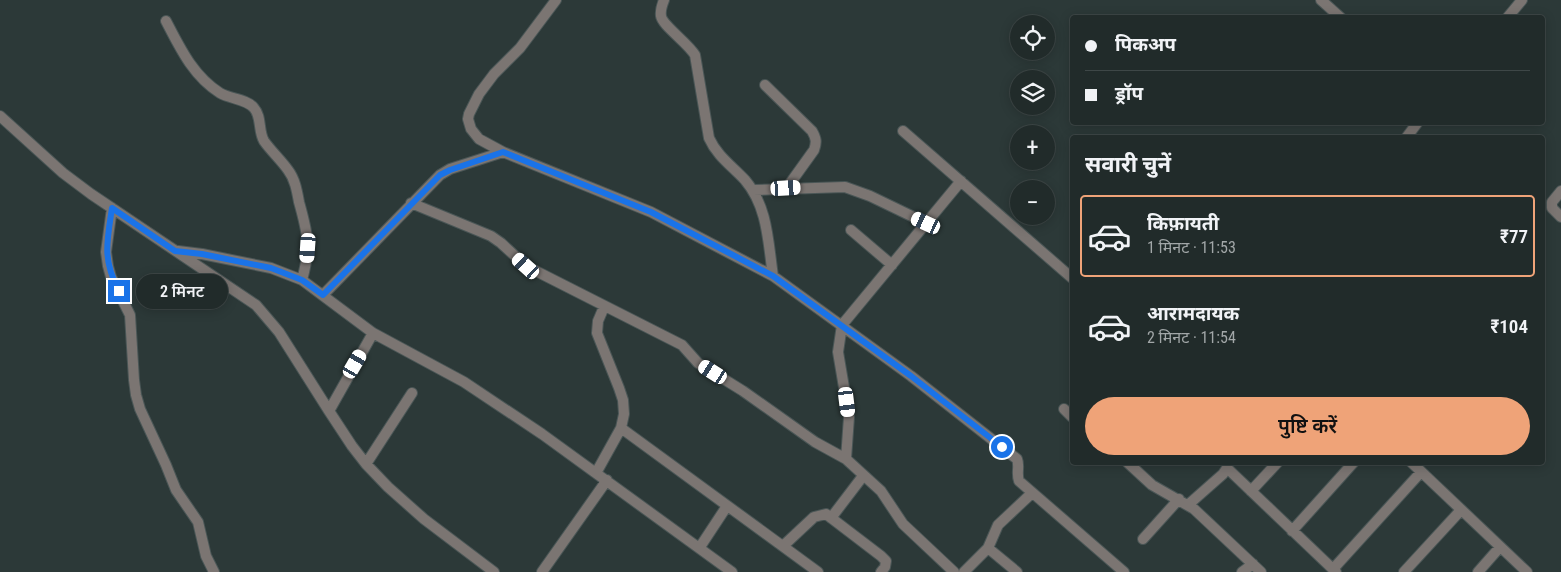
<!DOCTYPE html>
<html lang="hi">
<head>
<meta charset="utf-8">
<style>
  :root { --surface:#212b2a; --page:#293332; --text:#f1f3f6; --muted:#a2a7a8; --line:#3e4747; --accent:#efa378 }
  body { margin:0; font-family:"Roboto Condensed","Noto Sans Devanagari",sans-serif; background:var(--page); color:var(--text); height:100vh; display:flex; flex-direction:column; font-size:19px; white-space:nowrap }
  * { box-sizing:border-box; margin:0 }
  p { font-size:16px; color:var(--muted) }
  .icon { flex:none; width:28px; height:28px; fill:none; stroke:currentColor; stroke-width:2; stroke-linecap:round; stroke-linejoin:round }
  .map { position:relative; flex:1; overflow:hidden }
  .drawer { position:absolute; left:1070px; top:135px; width:475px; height:330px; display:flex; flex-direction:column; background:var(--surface); border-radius:5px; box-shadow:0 2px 12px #0003,0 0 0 1px var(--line) }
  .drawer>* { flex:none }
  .top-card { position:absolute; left:1070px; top:15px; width:475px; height:110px; border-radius:5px; box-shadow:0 2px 12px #0003,0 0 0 1px var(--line); display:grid; align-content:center; height:110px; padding:0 15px; background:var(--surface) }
  .tools { position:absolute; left:1010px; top:15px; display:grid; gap:10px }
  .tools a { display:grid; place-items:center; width:45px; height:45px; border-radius:50%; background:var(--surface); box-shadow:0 2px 12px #0003,0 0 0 1px var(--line); font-size:25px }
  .end { position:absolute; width:22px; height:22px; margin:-11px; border:6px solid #1a73e8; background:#fff; box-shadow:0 0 0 2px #fff }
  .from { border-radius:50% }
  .bubble { position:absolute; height:35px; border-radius:18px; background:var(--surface); box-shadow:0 2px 12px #0003,0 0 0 1px var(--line); font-size:16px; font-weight:600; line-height:35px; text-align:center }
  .car { position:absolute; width:15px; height:30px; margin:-15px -8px; border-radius:6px; box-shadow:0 0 4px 1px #0007; background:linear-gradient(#fff 24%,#345 0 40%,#fff 0 76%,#345 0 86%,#fff 0) }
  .top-card b { display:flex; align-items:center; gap:18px; height:48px; font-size:19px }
  .top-card b+b { border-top:1px solid var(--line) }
  .top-card i { width:12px; height:12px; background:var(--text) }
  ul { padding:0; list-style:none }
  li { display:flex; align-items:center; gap:15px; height:82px; margin:0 10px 8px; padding:0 5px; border:2px solid transparent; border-radius:5px }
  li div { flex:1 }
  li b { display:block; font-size:19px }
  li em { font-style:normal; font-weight:600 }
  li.on { border-color:var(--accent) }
  li>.icon { width:45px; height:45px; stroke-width:1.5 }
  h2 { padding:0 15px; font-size:22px; line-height:60px }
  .action { display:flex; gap:10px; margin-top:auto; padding:10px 15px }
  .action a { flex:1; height:58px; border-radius:30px; background:var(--accent); color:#111; font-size:20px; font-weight:600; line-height:58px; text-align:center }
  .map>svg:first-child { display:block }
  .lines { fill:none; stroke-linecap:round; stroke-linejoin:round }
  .minor-casing { stroke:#4a5656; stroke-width:12 }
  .minor { stroke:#7b7572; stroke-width:10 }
  .route { stroke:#1a73e8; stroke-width:6 }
</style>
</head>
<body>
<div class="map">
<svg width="1561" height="572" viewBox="0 0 1561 572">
  <rect width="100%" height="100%" fill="#2c3938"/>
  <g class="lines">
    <g class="minor-casing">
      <path id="minor" d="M556,0L520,48L494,74L479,94L469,114L468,119L471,129L479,139L503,152L651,212L773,276L911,376L1017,459C1020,466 1016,473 1019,481L1124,572
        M664,0C662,5 660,10 661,16C662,25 688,43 695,55L709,138C717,156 732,166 745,180C768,207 768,242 773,276
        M1321,0L1341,18
        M1507,18L1522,0
        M166,21C180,48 193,76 220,93C230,99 247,99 254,108C262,117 258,131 264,141C271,151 281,160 288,170C295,179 297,191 299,202C308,234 311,247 302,280
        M765,85L812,131C816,138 817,142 814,150L786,189
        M0,116L63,173L91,194L256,305L279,332L329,411L352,446L366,464L388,487L424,519L494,572
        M903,131L1072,278
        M1406,138L1418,122
        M753,190L845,187L870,196L926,223
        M1561,191L1552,202V208L1561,217
        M411,203L491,236L501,243L526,266L682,345L698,363L743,391L815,442L846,459L881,491L903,524L954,572
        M112,208L106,252L108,266L111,277L130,315L134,380L136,395L140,409L166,465L176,490L198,522L206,556L214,572
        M851,230L892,265
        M178,251L202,254L271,268L302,280L373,333L464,382L542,434L732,572
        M323,295L440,175L450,169L503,152
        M1064,409L1072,417
        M329,411L373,333
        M621,428L818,572
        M846,459L849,417L838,352L842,325L961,181
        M1127,462L1152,485L1194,509L1261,572
        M1411,462L1527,572
        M366,464L412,393
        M1227,468L1336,572
        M596,473L621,428L624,414L623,400L619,388L597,333L598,321L604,307
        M1251,491L1278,462
        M1189,504L1223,474L1227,468L1228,462
        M831,518L863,476
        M1292,531L1354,462
        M1143,539L1179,499
        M783,546L814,517L826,514L881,556L886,561L885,567L881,572
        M700,547L727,506
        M988,548L1017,572
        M1333,569L1421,472
        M542,572L607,480
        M964,572L988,548L998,525L1032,493
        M1242,572L1253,564
        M1404,572L1461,510
        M1478,572L1500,547"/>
    </g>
    <use href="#minor" class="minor"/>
  </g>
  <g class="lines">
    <path class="route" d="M119,291C102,259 107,242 112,208L175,251L202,254L271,268L302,280L323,295L440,175L450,170L503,152L651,212L773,276L911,376L1002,447"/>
  </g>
</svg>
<div class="tools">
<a><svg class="icon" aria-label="locate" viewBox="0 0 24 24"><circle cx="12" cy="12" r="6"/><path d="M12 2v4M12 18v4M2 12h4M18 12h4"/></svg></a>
<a><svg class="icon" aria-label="layers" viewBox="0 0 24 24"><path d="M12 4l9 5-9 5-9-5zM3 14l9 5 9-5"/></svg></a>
<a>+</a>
<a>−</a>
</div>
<i class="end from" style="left:1002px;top:447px"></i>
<i class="end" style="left:119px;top:291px"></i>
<div class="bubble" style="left:136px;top:274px;width:92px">2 मिनट</div>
<i class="car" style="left:786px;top:188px;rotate:87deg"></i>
<i class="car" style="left:926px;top:223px;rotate:295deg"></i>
<i class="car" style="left:308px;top:248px;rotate:184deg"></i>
<i class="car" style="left:526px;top:266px;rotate:312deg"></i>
<i class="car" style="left:355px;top:364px;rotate:30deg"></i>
<i class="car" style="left:713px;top:372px;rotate:302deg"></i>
<i class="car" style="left:847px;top:402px;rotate:173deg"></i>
<div class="top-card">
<b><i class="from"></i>पिकअप</b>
<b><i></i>ड्रॉप</b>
</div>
<section class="drawer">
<h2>सवारी चुनें</h2>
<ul>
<li class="on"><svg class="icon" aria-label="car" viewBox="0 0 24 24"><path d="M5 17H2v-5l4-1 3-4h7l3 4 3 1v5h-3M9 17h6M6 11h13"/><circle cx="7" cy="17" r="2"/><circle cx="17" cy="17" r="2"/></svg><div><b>किफ़ायती</b><p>1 मिनट · 11:53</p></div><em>₹77</em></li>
<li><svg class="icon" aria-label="car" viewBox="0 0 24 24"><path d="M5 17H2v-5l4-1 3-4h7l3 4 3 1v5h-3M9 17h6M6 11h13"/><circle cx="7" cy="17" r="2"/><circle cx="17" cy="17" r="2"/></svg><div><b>आरामदायक</b><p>2 मिनट · 11:54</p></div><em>₹104</em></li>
</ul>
<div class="action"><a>पुष्टि करें</a></div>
</section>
</div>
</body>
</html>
